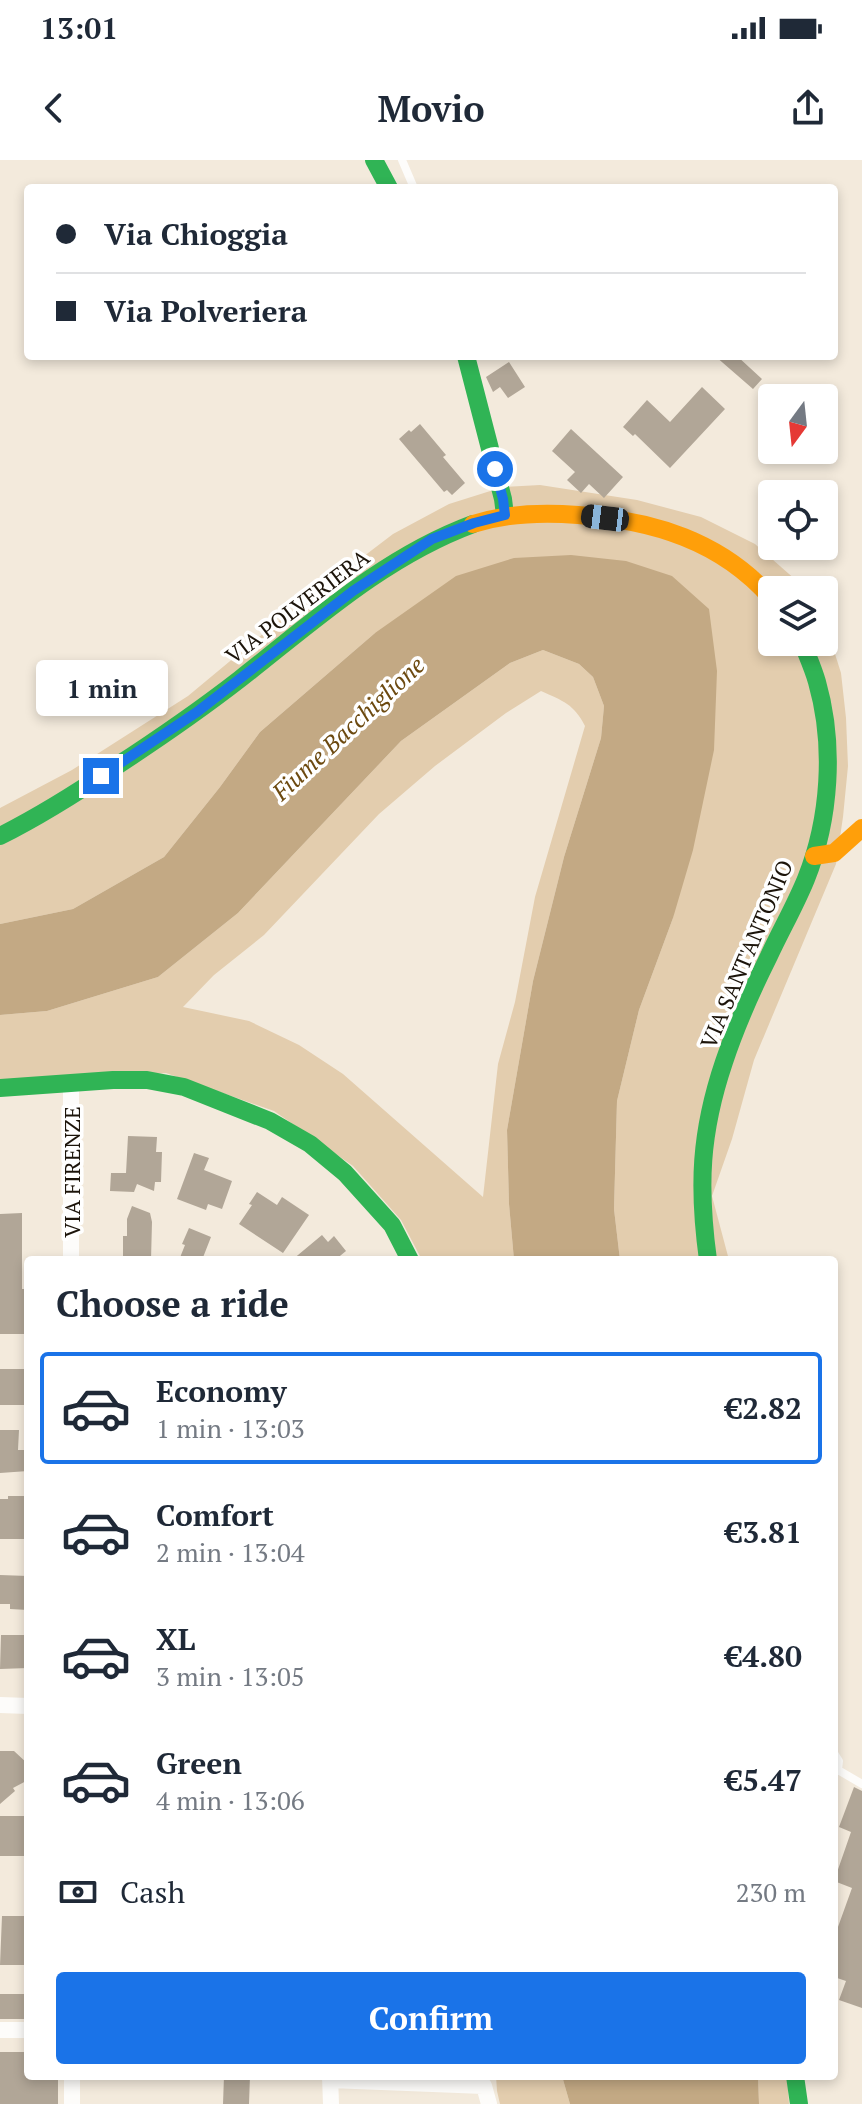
<!DOCTYPE html>
<html lang="en">
<head>
<meta charset="utf-8">
<style>
  :root { --surface:#fff; --page:#f2f2f3; --text:#1f2937; --muted:#747a83; --line:#e0e1e3; --accent:#1a73e8 }
  body { margin:0; font-family:"PT Serif",serif; background:var(--page); color:var(--text); height:100vh; display:flex; flex-direction:column; font-size:30px; white-space:nowrap }
  * { box-sizing:border-box; margin:0 }
  p { font-size:26px; color:var(--muted) }
  .icon { flex:none; width:44px; height:44px; fill:none; stroke:currentColor; stroke-width:2; stroke-linecap:round; stroke-linejoin:round }
  .map { position:relative; flex:1; overflow:hidden }
  .drawer { position:absolute; left:24px; top:1096px; width:814px; height:824px; display:flex; flex-direction:column; background:var(--surface); border-radius:8px; box-shadow:0 4px 12px #0003 }
  .drawer>* { flex:none }
  .hud { position:absolute; left:24px; top:24px; width:814px; height:176px; border-radius:8px; box-shadow:0 4px 12px #0003; display:grid; align-content:center; height:176px; padding:0 32px; background:var(--surface) }
  .needle { width:52px; rotate:195deg }
  .controls { position:absolute; left:758px; top:224px; display:grid; gap:16px }
  .controls a { display:grid; place-items:center; width:80px; height:80px; border-radius:8px; background:var(--surface); box-shadow:0 4px 12px #0003; font-size:40px }
  .end { position:absolute; width:36px; height:36px; margin:-18px; border:10px solid #1a73e8; background:#fff; box-shadow:0 0 0 4px #fff }
  .from { border-radius:50% }
  .bubble { position:absolute; height:56px; border-radius:8px; background:var(--surface); box-shadow:0 4px 12px #0003; font-size:26px; font-weight:700; line-height:56px; text-align:center }
  .car { position:absolute; width:24px; height:48px; margin:-24px -12px; border-radius:10px; box-shadow:0 0 6px 2px #0007; background:linear-gradient(#222 24%,#8ab4d8 0 40%,#222 0 76%,#8ab4d8 0 86%,#222 0) }
  .hud b { display:flex; align-items:center; gap:28px; height:76px; font-size:30px }
  .hud b+b { border-top:2px solid var(--line) }
  .hud i { width:20px; height:20px; background:var(--text) }
  ul { padding:0; list-style:none }
  li { display:flex; align-items:center; gap:24px; height:112px; margin:0 16px 12px; padding:0 16px; border:4px solid transparent; border-radius:8px }
  li div { flex:1 }
  li b { display:block; font-size:30px }
  li em { font-style:normal; font-weight:700 }
  li.on { border-color:var(--accent) }
  li>.icon { width:72px; height:72px; stroke-width:1.5 }
  h2 { padding:0 32px; font-size:36px; line-height:96px }
  .pay { display:flex; align-items:center; gap:20px; height:88px; padding:0 32px; font-size:30px }
  .pay p { margin-inline-start:auto }
  .cta { display:flex; gap:16px; margin-top:auto; padding:16px 32px }
  .cta a { flex:1; height:92px; border-radius:8px; background:var(--accent); color:#fff; font-size:32px; font-weight:700; line-height:92px; text-align:center }
  .status { display:flex; justify-content:space-between; align-items:center; height:56px; padding:0 40px; background:var(--surface); direction:ltr }
  .status svg { height:22px; fill:currentColor }
  header { display:flex; justify-content:space-between; align-items:center; height:104px; padding:0 32px; background:var(--surface); font-size:36px; font-weight:700 }
  .map>svg:first-child { display:block }
  .green { fill:#e3cdae; fill-rule:evenodd }
  .water { fill:#c3a984 }
  .building { fill:#b1a697 }
  .lines { fill:none; stroke-linecap:round; stroke-linejoin:round }
  .lane { stroke:#fdfcfa; stroke-width:8 }
  .street { stroke:#fdfcfa; stroke-width:16 }
  .fast { stroke:#30b455; stroke-width:18 }
  .slow { stroke:#ff9f0a; stroke-width:18 }
  .route { stroke:#1a73e8; stroke-width:10 }
  .labels { text-anchor:middle; dominant-baseline:central; stroke-width:7; stroke-linejoin:round; paint-order:stroke }
  .street-label { font-size:22px; fill:#1c140a; stroke:#fff }
  .water-label { font-size:24px; font-style:italic; fill:#6c490f; stroke:#fff }
</style>
</head>
<body>
<div class="status"><b>13:01</b><svg viewBox="0 0 49 12"><path d="M0 12V9h3v3zM5 12V6h3v6zM10 12V3h3v9zM15 12V0h3v12zM26 1h20v11H26zM47 4h2v5h-2z"/></svg></div>
<header><svg class="icon" aria-label="back" viewBox="0 0 24 24"><path d="M15 5l-7 7 7 7"/></svg>Movio<svg class="icon" aria-label="share" viewBox="0 0 24 24"><path d="M12 15V3M7 8l5-5 5 5M5 13v7h14v-7"/></svg></header>
<div class="map">
<svg width="862" height="1944" viewBox="0 0 862 1944">
  <rect width="100%" height="100%" fill="#f3eadc"/>
  <path class="green" d="M540,325L637,340L701,357L755,384L797,421L804,430H772V482H824V459L841,513L846,558L848,606L843,657L836,704L754,900L732,979L712,1036L729,1100H620L614,1049L617,941L639,850L673,758L709,449L375,473L260,572L220,627L164,697L73,749L0,764V648L72,610L188,536L271,467L393,374L449,344L503,327Z
    M543,490L579,504L593,517L604,546L601,578L564,697L533,821L507,970L509,1044L514,1100H422L401,1060L353,1006L274,951L166,913L0,924V855L47,851L158,817L238,753L401,581L510,503ZM541,531C563,541 574,544 585,566L535,737L515,842L498,904L483,1037L343,914L299,885L249,861L183,847L214,815L264,775L379,654L435,606L506,553Z
    M496,1916H562L570,1944H500L497,1931Z
    M758,1916H787L789,1944H759Z"/>
  <path class="water" d="M571,395L626,401L672,416L709,449L717,511L714,590L693,690L673,758L639,850L617,941L614,1049L620,1100H514L509,1044L507,970L533,821L564,697L601,578L604,546L593,517L579,504L543,490L510,503L401,581L238,753L158,817L47,851L0,855V764L73,749L164,697L220,627L260,572L375,473L456,416L514,398Z
    M562,1916H758L759,1944H570Z"/>
  <path class="building" d="M715,196H737L762,219L753,229Z
    M509,202L525,227L508,238L500,227L493,232L486,217Z
    M702,227L725,249L670,308L635,274L633,276L623,267L647,240L670,262Z
    M420,264L446,295L443,297L465,323L452,335L447,330L444,332L399,279L409,270L411,272Z
    M571,269L623,317L604,338L589,324L581,333L567,320L575,312L552,291Z
    M128,976L157,977L156,992H162L161,1022H155L154,1031L137,1024L134,1032L110,1031L111,1013H126Z
    M194,993L209,998L204,1010L232,1021L222,1049L208,1044L206,1050L177,1039Z
    M257,1032L277,1045L282,1037L309,1055L283,1093L239,1064L252,1045L249,1044Z
    M132,1046L150,1053L152,1062L151,1100H123V1076H127V1059Z
    M22,1053V1129H28L24,1174H0V1054Z
    M189,1068L211,1077L202,1100H179L185,1085L182,1084Z
    M322,1075L328,1082L334,1076L346,1091L335,1100H292Z
    M0,1209H28V1245H0Z
    M0,1270H19L18,1290H28V1311L0,1313Z
    M8,1336H28V1360H25V1379H0V1339H8Z
    M0,1415L28,1416V1450L10,1449V1444H0Z
    M1,1475H28V1508L0,1509Z
    M0,1591H14L28,1604V1620L13,1628L15,1631L0,1644Z
    M854,1627L862,1631V1848L839,1840L846,1821L834,1817V1778L852,1728L834,1721L851,1672L839,1667Z
    M0,1656H27V1696H0Z
    M2,1756H28V1805H0Z
    M0,1834H28V1859H0Z
    M0,1892H28V1916H58V1944H0Z
    M224,1916H250L249,1944H223Z"/>
  <g class="lines">
    <path class="lane" d="M402,0L414,28
      M834,1593L839,1601L838,1610L834,1613
      M838,1610L862,1624"/>
    <path class="street" d="M71,923V1100
      M0,1545L28,1546
      M0,1870H28
      M72,1916V1944
      M330,1916L331,1944
      M330,1920L484,1926L489,1944"/>
    <path class="fast" d="M374,0L389,28
      M466,196L503,339L505,355
      M0,676C40,656 78,632 115,607C158,579 200,550 240,519C314,461 384,397 473,364
      M0,928L113,920H147L184,927L270,961L310,984L345,1013L392,1065L410,1100
      M708,1100C698,1027 700,973 724,902C736,866 752,830 769,796C781,770 795,746 806,719C830,659 835,585 817,522C813,508 807,495 802,482
      M795,1916L799,1944"/>
    <path class="slow" d="M473,364C508,353 542,352 578,355C652,360 722,381 772,439
      M814,696L834,693L862,668"/>
  </g>
  <g class="lines">
    <path class="route" d="M101,616L197,552L353,431L397,402L432,379L474,363L505,355L503,339L495,309"/>
  </g>
  <g class="labels">
    <g class="street-label">
      <text transform="translate(297 446) rotate(-37)">VIA POLVERIERA</text>
      <text transform="translate(746 794) rotate(-67)">VIA SANT'ANTONIO</text>
      <text transform="translate(71 1012) rotate(-90)">VIA FIRENZE</text>
    </g>
    <g class="water-label">
      <text transform="translate(348 568) rotate(-43)">Fiume Bacchiglione</text>
    </g>
  </g>
</svg>
<div class="controls">
<a><svg class="needle" viewBox="-14 -14 28 28"><path d="M0-13l5 13h-10z" fill="#e53935"/><path d="M0 13l5-13h-10z" fill="#747a83"/></svg></a>
<a><svg class="icon" aria-label="locate" viewBox="0 0 24 24"><circle cx="12" cy="12" r="6"/><path d="M12 2v4M12 18v4M2 12h4M18 12h4"/></svg></a>
<a><svg class="icon" aria-label="layers" viewBox="0 0 24 24"><path d="M12 4l9 5-9 5-9-5zM3 14l9 5 9-5"/></svg></a>
</div>
<i class="end from" style="left:495px;top:309px"></i>
<i class="end" style="left:101px;top:616px"></i>
<div class="bubble" style="left:36px;top:500px;width:132px">1 min</div>
<i class="car" style="left:605px;top:358px;rotate:277deg"></i>
<div class="hud">
<b><i class="from"></i>Via Chioggia</b>
<b><i></i>Via Polveriera</b>
</div>
<section class="drawer">
<h2>Choose a ride</h2>
<ul>
<li class="on"><svg class="icon" aria-label="car" viewBox="0 0 24 24"><path d="M5 17H2v-5l4-1 3-4h7l3 4 3 1v5h-3M9 17h6M6 11h13"/><circle cx="7" cy="17" r="2"/><circle cx="17" cy="17" r="2"/></svg><div><b>Economy</b><p>1 min · 13:03</p></div><em>€2.82</em></li>
<li><svg class="icon" aria-label="car" viewBox="0 0 24 24"><path d="M5 17H2v-5l4-1 3-4h7l3 4 3 1v5h-3M9 17h6M6 11h13"/><circle cx="7" cy="17" r="2"/><circle cx="17" cy="17" r="2"/></svg><div><b>Comfort</b><p>2 min · 13:04</p></div><em>€3.81</em></li>
<li><svg class="icon" aria-label="car" viewBox="0 0 24 24"><path d="M5 17H2v-5l4-1 3-4h7l3 4 3 1v5h-3M9 17h6M6 11h13"/><circle cx="7" cy="17" r="2"/><circle cx="17" cy="17" r="2"/></svg><div><b>XL</b><p>3 min · 13:05</p></div><em>€4.80</em></li>
<li><svg class="icon" aria-label="car" viewBox="0 0 24 24"><path d="M5 17H2v-5l4-1 3-4h7l3 4 3 1v5h-3M9 17h6M6 11h13"/><circle cx="7" cy="17" r="2"/><circle cx="17" cy="17" r="2"/></svg><div><b>Green</b><p>4 min · 13:06</p></div><em>€5.47</em></li>
</ul>
<div class="pay"><svg class="icon" aria-label="cash" viewBox="0 0 24 24"><path d="M3 7h18v10H3z"/><circle cx="12" cy="12" r="2"/></svg>Cash<p>230 m</p></div>
<div class="cta"><a>Confirm</a></div>
</section>
</div>
</body>
</html>
